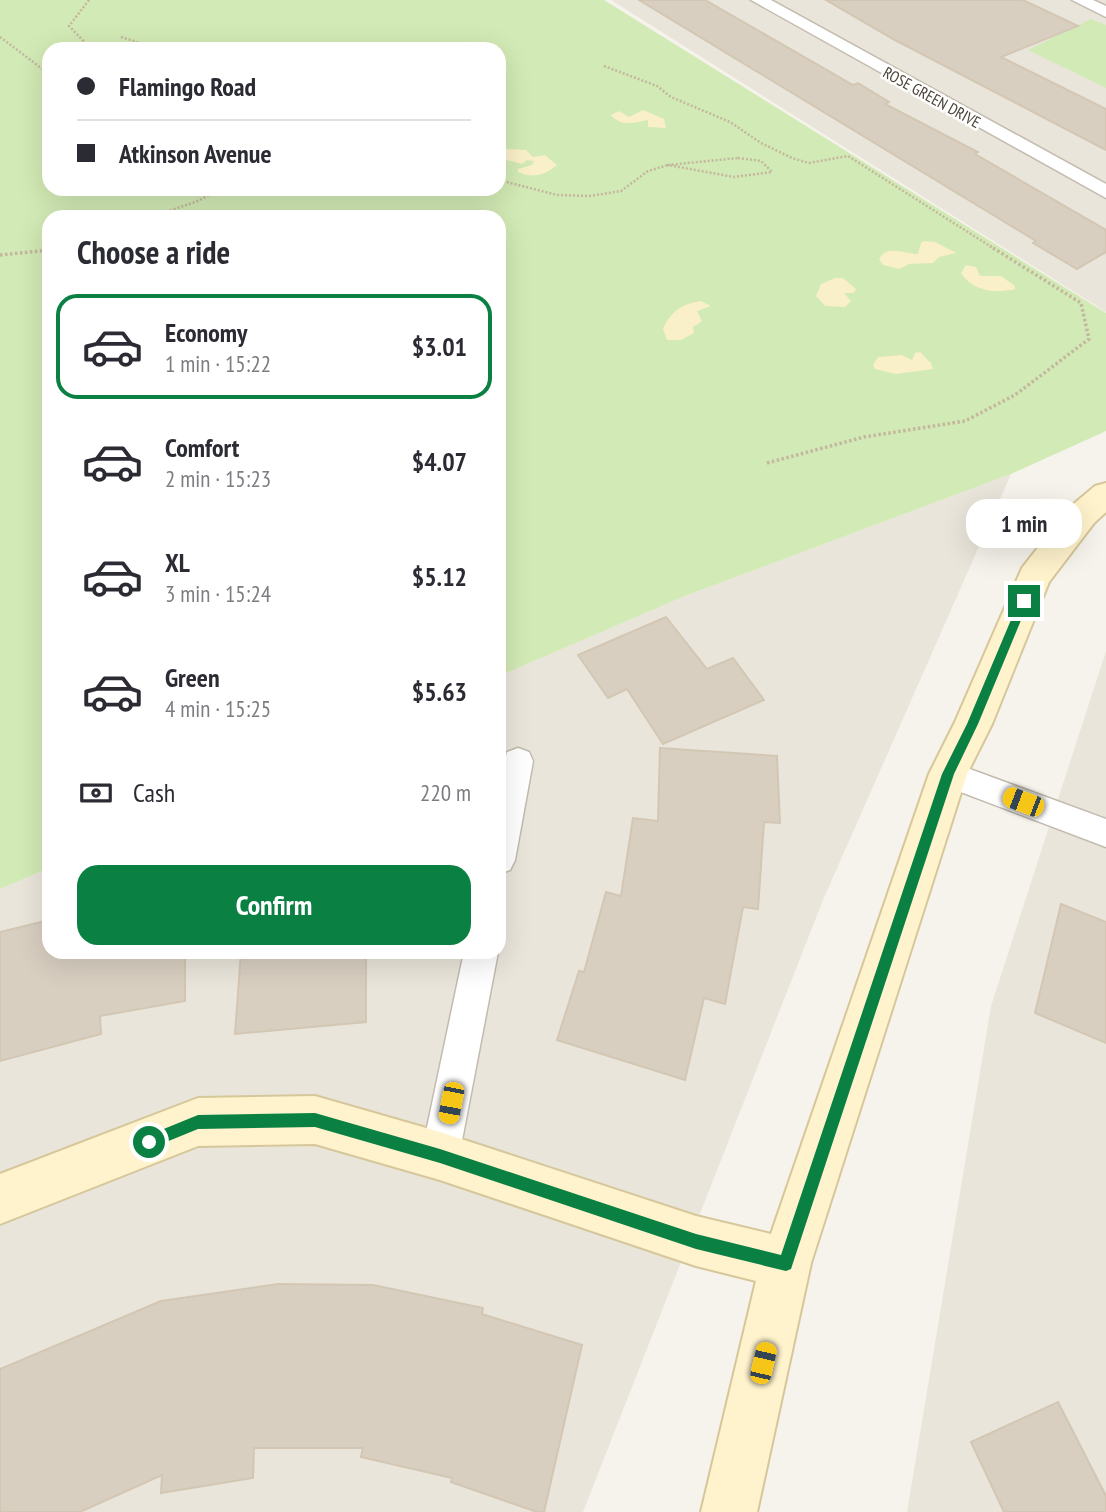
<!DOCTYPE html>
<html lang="en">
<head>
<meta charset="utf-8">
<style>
  :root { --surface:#fff; --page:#f7f7f7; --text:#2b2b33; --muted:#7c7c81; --line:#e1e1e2; --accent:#0b8043 }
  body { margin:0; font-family:"PT Sans Narrow",sans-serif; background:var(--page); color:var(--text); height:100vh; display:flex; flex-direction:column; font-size:26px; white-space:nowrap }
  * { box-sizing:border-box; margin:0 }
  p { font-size:23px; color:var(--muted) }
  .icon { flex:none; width:38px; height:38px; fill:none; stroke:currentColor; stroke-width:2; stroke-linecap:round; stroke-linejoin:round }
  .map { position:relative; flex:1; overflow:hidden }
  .drawer { position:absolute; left:42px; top:210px; width:464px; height:749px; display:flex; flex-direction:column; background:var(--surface); border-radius:21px; box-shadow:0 7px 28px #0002 }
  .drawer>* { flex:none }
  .guide { position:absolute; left:42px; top:42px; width:464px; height:154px; border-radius:21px; box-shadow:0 7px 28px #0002; display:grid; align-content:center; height:154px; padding:0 35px; background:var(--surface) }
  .end { position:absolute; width:32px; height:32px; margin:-16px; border:9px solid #0b8043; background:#fff; box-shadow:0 0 0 4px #fff }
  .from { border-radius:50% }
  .bubble { position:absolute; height:49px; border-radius:21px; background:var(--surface); box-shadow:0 7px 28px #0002; font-size:23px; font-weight:800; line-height:49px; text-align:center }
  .car { position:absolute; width:21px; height:42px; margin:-21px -10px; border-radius:9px; box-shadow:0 0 5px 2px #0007; background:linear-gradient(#f5c518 24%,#345 0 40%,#f5c518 0 76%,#345 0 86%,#f5c518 0) }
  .guide b { display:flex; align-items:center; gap:24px; height:66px; font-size:26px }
  .guide b+b { border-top:2px solid var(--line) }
  .guide i { width:18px; height:18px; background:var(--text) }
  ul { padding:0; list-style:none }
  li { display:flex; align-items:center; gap:21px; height:105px; margin:0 14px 10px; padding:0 21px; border:4px solid transparent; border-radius:21px }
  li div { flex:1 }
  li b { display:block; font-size:26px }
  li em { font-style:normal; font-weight:800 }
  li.active { border-color:var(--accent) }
  li>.icon { width:63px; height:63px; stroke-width:1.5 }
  h2 { padding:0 35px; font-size:32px; line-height:84px }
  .pay { display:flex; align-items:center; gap:18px; height:77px; padding:0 35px; font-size:26px }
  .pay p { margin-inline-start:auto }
  .action { display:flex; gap:14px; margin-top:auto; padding:14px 35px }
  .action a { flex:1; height:80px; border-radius:21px; background:var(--accent); color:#fff; font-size:28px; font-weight:800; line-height:80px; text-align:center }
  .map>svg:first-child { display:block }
  .residential { fill:#eae5da }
  .green { fill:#d2eab5; fill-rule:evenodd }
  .sand { fill:#f9efc9 }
  .building { fill:#d8cfc1; stroke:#d3c7b4; stroke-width:2 }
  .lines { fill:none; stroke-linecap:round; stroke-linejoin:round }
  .street-casing { stroke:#c2bbae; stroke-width:3 }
  .secondary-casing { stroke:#d6c79b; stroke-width:4 }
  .path-far1 { stroke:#c4b79f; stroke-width:2.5; stroke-dasharray:2 2; stroke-linecap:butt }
  .path { stroke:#c4b79f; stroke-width:3.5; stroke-dasharray:2.5 2.5; stroke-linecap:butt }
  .street { fill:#fff; fill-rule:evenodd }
  .secondary { fill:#fff3cd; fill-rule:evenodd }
  .route { fill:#0b8043 }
  .labels { text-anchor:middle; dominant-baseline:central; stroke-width:5; stroke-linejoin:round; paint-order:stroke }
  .far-street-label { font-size:16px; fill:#4b4439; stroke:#fff }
</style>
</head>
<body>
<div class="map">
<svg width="1106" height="1512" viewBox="0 0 1106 1512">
  <rect width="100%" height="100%" fill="#f6f3ec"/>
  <path class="residential" d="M611,0H1106V312Z
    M1011,474L823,900L583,1512H0V889L49,868V952H499V676L685,596Z
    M1106,651V1512H907L991,1006Z"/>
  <path class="green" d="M0,0H604L1106,313V431L1011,474L685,596L499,676V217H49V868L0,889ZM49,49H499V189H49Z
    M1091,19L1106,25V88L1028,50Z"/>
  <path class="sand" d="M643,110L664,119L666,128L648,127V120C635,123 621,127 611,115L619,111L629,117Z
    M507,149L526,150L533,157L545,155L557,165C545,175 533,179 518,172V169L532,165L534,161L527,160L522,164L507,160L500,153Z
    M924,241L935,242L956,253L939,257L933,263L909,264L899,269L883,265L879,259C887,244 905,254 918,254L921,243Z
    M966,265L976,267L980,276H1001L1015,286V289C996,294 972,291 961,273Z
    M835,278H843L856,289L854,293H844L851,301L845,307L825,306L816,296L821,284Z
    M701,301L711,306L697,311L702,321L693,327L694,333L681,340H667L663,329C671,311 682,304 701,301Z
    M920,352L931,363L933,369L896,374L875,369L873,365L878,357L902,355L912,360L915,353Z"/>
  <path class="building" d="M639,0H705L853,85L858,83L889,102L885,104L978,152L975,154L1106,230V252L1077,269L1033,243L1036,241Z
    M826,0H1023L1078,26L1001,57L1106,109V150L893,39Z
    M666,617L707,669L733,658L764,700L663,744L627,689L608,698L578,655Z
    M660,748L777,756L780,823L764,822L758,909L743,907L725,1004L704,998L685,1080L557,1040L579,971L584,972L606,892L621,896L633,818L658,821Z
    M1061,904L1106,922V1043L1035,1013Z
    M49,920V952H185V1001L100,1016L101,1034L0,1061V932Z
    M241,952H366V1022L235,1034Z
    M278,1284L373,1285L483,1308L482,1314L582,1345L544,1512H537L451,1482L452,1478L361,1457L363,1448H254L253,1478L161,1493L162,1475L80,1512H0V1369L161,1301Z
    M1058,1402L1106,1496V1512H1004L971,1442Z"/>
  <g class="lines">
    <g class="street-casing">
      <path id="street" d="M751,0H771L1106,184V198Z
        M1072,0H1093L1106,6V17Z
        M518,748L529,752L533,761L515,860L510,870L499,874V783L507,752Z
        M948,761L1106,819V847L937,783L933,774L937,765Z
        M464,952H498L459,1156L453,1169L440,1175L427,1169L421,1156Z"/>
    </g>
    <g class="secondary-casing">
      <path id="secondary" d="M1106,483V512L1094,523L1049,582L992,724L967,774L811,1263L757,1512H701L756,1281L696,1266L440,1180L315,1144L198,1146L0,1224V1174L198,1098L315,1096L440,1132L696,1216L771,1234L929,774L955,722L1022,568L1070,507L1095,486Z"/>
    </g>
    <path class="path-far1" d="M89,0L69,26L91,49
      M0,37L49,74
      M121,37L159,49
      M604,66L657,86L671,97L730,122L761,143L792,158L809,163L848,156L993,248
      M738,158L761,161L772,172L734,177L668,165Z
      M499,180L557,195L590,196L621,191L648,171L668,165
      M151,217L198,201L219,189"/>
    <path class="path" d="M0,255L49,250
      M767,463L864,437L965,421L1015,395L1089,339L1081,303L990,246"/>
    <use href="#street" class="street"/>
    <use href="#secondary" class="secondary"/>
  </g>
  <path class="route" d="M1024,598L1029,601L978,724L954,774L791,1269L786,1271L696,1249L440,1163L315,1127L198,1129L149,1149L144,1147V1137L198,1115L315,1113L440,1149L696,1234L781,1255L942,774L967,724L1019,601Z"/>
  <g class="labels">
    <g class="far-street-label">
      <text transform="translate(932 97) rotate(29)">ROSE GREEN DRIVE</text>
    </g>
  </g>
</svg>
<i class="end from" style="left:149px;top:1142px"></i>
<i class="end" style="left:1024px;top:601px"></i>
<div class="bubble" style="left:966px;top:499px;width:116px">1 min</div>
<i class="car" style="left:1023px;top:802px;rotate:291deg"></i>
<i class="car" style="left:451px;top:1103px;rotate:191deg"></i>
<i class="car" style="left:763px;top:1363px;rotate:13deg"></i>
<div class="guide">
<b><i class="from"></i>Flamingo Road</b>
<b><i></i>Atkinson Avenue</b>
</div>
<section class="drawer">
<h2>Choose a ride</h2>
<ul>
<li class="active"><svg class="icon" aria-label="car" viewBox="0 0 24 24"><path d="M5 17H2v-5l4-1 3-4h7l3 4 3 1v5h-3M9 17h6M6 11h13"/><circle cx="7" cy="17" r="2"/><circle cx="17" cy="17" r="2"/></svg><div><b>Economy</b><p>1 min · 15:22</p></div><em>$3.01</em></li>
<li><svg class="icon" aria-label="car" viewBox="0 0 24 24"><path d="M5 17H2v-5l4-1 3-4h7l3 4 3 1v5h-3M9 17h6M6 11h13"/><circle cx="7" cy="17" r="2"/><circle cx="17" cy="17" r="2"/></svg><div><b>Comfort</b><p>2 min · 15:23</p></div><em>$4.07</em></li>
<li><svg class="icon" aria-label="car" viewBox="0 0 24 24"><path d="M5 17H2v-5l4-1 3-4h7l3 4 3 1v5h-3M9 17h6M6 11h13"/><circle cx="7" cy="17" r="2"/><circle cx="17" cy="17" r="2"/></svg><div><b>XL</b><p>3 min · 15:24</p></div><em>$5.12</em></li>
<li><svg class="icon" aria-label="car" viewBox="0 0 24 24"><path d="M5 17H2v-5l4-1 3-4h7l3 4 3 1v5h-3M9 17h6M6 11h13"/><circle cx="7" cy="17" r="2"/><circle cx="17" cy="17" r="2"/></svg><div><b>Green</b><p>4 min · 15:25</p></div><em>$5.63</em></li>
</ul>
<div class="pay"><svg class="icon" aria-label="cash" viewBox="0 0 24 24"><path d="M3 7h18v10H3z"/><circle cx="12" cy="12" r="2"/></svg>Cash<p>220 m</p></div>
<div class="action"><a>Confirm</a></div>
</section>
</div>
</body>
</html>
